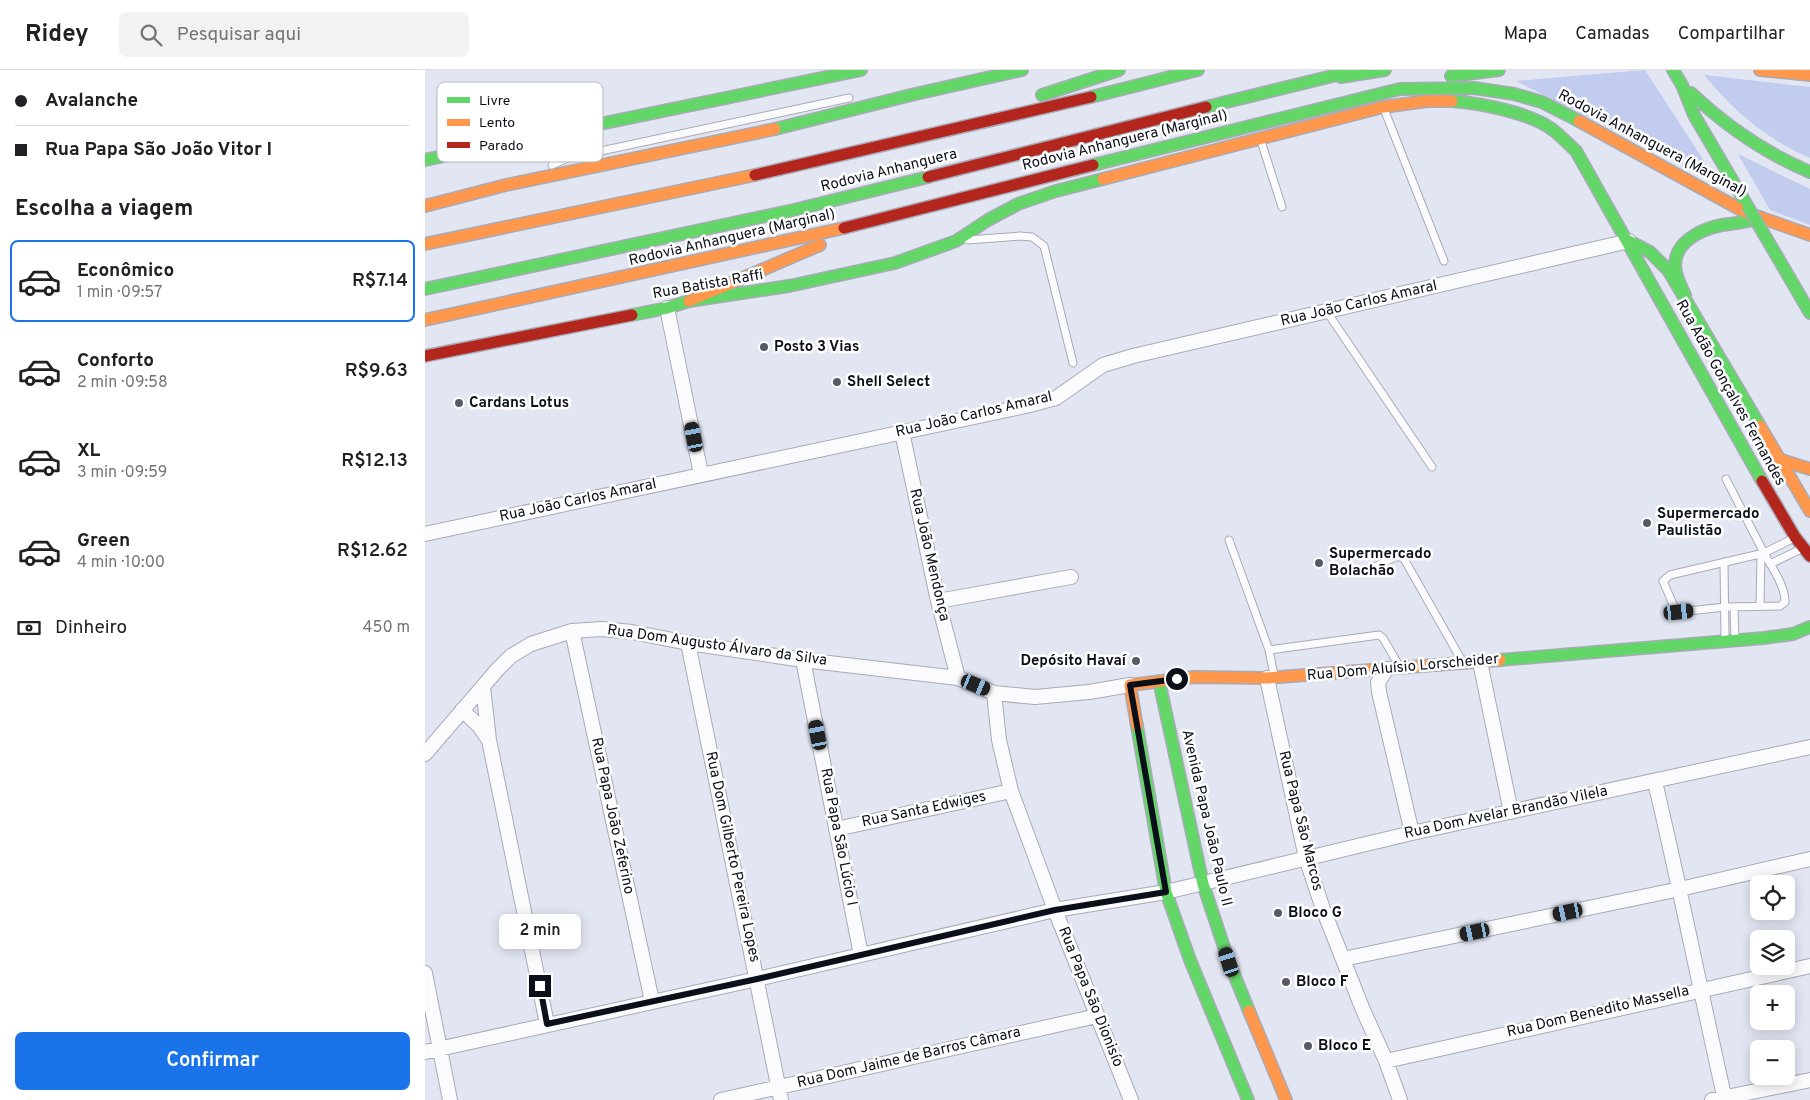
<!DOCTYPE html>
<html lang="pt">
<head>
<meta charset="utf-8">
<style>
  :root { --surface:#fff; --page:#f2f2f2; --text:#202124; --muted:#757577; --line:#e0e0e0; --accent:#1a73e8 }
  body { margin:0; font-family:Overpass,sans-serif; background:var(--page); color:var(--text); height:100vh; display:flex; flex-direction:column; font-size:19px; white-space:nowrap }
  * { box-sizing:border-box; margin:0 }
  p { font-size:16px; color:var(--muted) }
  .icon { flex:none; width:28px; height:28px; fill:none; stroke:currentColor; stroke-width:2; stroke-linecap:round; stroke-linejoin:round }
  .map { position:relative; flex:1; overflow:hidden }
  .panel { display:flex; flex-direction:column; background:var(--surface); width:425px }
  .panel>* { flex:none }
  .hud { display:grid; align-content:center; height:110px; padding:0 15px; background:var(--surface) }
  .fabs { position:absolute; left:1325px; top:805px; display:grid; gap:10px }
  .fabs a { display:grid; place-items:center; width:45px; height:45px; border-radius:8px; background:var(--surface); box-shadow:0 2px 12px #0003; font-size:25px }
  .end { position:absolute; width:22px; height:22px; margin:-11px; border:6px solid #0b0f19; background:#fff; box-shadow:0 0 0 2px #fff }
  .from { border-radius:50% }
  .bubble { position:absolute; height:35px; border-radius:8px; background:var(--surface); box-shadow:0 2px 12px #0003; font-size:16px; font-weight:600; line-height:35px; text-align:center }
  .car { position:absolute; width:15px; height:30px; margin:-15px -8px; border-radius:6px; box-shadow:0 0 4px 1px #0007; background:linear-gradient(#222 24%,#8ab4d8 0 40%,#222 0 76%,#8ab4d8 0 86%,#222 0) }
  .hud b { display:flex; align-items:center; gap:18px; height:48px; font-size:19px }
  .hud b+b { border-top:1px solid var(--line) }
  .hud i { width:12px; height:12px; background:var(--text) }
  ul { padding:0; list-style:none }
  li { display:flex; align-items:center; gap:15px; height:82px; margin:0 10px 8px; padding:0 5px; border:2px solid transparent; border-radius:8px }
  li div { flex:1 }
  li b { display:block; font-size:19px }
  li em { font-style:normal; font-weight:600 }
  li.on { border-color:var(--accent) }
  li>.icon { width:45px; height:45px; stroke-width:1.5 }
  h2 { padding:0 15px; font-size:22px; line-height:60px }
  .pay { display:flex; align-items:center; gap:12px; height:55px; padding:0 15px; font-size:19px }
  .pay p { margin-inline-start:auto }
  .button { display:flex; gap:10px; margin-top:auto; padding:10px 15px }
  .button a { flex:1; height:58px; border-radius:8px; background:var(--accent); color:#fff; font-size:20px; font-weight:600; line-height:58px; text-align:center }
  header { display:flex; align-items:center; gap:30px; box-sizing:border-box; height:70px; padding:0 25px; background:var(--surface); border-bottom:1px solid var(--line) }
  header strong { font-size:24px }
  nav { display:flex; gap:28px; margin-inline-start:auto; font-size:18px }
  .search { width:350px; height:45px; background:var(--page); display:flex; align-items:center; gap:12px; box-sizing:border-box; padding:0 18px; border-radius:8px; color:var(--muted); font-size:19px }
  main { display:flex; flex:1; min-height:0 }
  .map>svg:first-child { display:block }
  .green { fill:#c1ccee }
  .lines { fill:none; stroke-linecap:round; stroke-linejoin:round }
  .lane-casing { stroke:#a8abb6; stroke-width:9 }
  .street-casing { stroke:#a8abb6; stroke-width:16 }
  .fast-casing { stroke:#a8abb6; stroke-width:14 }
  .slow-casing { stroke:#a8abb6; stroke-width:14 }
  .jam-casing { stroke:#a8abb6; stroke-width:14 }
  .lane { stroke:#fbfbfd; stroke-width:7 }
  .street { stroke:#fbfbfd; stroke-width:14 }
  .fast { stroke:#63d668; stroke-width:11 }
  .slow { stroke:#ff974d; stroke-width:11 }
  .jam { stroke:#b3261e; stroke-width:11 }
  .fast-bridge-casing { stroke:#a8abb6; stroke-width:14; stroke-linecap:butt }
  .fast-bridge { stroke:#63d668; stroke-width:11 }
  .route { stroke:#0b0f19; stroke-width:6 }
  .poi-dot { fill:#565a65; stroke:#fff; stroke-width:2 }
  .labels { text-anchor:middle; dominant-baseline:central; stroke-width:5; stroke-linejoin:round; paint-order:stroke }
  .street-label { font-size:15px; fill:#0b0f19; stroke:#fff }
  .poi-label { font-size:15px; font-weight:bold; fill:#0b0f19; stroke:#fff; text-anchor:start }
  .key { fill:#fff; stroke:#b6b7ba; stroke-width:1 }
  .key-label { font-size:14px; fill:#0b0f19 }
</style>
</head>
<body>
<header>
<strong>Ridey</strong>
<div class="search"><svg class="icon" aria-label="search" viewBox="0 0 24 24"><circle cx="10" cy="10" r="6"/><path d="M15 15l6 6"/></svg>Pesquisar aqui</div>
<nav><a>Mapa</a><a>Camadas</a><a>Compartilhar</a></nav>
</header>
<main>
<section class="panel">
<div class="hud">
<b><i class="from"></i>Avalanche</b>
<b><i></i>Rua Papa São João Vitor I</b>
</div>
<h2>Escolha a viagem</h2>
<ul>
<li class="on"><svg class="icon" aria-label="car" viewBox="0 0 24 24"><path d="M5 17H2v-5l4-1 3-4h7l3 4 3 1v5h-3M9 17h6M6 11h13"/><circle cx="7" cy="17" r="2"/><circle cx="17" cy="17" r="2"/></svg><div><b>Econômico</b><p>1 min · 09:57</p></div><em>R$7.14</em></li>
<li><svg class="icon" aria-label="car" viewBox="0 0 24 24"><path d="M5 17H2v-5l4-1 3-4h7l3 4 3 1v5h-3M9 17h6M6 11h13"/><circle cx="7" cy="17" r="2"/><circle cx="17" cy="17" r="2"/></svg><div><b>Conforto</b><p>2 min · 09:58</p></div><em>R$9.63</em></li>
<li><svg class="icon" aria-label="car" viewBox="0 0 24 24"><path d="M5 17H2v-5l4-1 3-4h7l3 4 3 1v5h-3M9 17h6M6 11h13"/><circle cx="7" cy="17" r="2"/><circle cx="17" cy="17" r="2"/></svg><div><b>XL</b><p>3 min · 09:59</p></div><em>R$12.13</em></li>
<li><svg class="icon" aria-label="car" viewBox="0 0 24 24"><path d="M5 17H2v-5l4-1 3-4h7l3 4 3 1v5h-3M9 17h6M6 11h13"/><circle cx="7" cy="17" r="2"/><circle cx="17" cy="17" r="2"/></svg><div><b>Green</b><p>4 min · 10:00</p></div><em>R$12.62</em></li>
</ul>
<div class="pay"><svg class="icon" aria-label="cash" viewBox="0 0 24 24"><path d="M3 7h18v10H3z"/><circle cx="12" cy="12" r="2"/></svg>Dinheiro<p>450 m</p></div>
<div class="button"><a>Confirmar</a></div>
</section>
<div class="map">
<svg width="1385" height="1030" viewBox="0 0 1385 1030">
  <rect width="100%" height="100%" fill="#e2e6f3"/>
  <path class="green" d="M1220,0L1294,114L1091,11Z
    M1279,5L1385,17V88C1342,70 1308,40 1279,5Z
    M1313,84L1385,119V155L1345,140Z"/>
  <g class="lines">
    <g class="lane-casing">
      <path id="lane" d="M959,39L1019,191
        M836,71L857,137
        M127,95L143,88L424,28
        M543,170L595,166L607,167L619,176L648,293
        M902,242L1007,397
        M1301,409L1339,483C1347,498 1360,515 1360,532L1355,536L1300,537L1254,542L1250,539L1238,511L1245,505L1339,483L1369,468
        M804,470L844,580
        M1299,492L1300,570
        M1345,494L1376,479
        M941,501L970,487H978L1037,591
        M1335,536L1336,484
        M1309,537L1310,570
        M849,605L844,580L954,565L958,568L973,594"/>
    </g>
    <g class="street-casing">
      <path id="street" d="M242,238L276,404
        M477,362L513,531L533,608
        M0,464L605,335L631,328L678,295L708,286L1204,171
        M513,531L646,507
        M147,561L227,931
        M263,573L356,1030
        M378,590L436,885
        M1055,592L1086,742
        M962,599L953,612L954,622L987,763
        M842,608L881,788L898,839L938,940L961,991L975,1030
        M58,617L64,670L122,954
        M569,623L574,670L586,721L630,840L706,1030
        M37,640L54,656L63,669
        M0,684L72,600L86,586L106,574L147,561L177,559L207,562L263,573L378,590L533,608L569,623L610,627L664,622L705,615
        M1230,712C1255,817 1276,924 1300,1030
        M411,759L586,721
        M918,889L1255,819L1385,789
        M0,903L25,1030
        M0,982L332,909L630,840L741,822L987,763L1385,677
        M961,991L1385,896
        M296,1030L672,946
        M1287,1030L1385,1010"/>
    </g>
    <g class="fast-casing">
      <path id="fast" d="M1248,0L1257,15L1269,45L1323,137
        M1026,6L1074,0
        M916,7L960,0
        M1266,23C1302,57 1340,83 1385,102
        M617,25L694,0
        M666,27L773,0
        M1027,31C1054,33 1107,43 1128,60C1136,66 1143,74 1151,81L1337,411
        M781,37L932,0
        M350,59L486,25L597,0
        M0,90L436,0
        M668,95L975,19L1049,18L1089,24L1117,32L1154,51
        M1204,171L1225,182L1243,200L1335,356
        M1360,200L1385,243
        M0,219L369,140L503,107
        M1260,225C1256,216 1250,206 1250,195C1250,172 1276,159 1297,155C1310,153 1323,153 1335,147
        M207,245L242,238L264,231L364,216L470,193L531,171L563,150L593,134L631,121L678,109
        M1075,590L1339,568L1368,564L1385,557
        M734,611L778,814L804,892L824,941
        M712,656L741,822L765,890L823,1030"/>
    </g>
    <g class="slow-casing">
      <path id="slow" d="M1335,0L1385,5
        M1154,51L1320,142L1385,165
        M678,109L958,37L1002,31H1027
        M0,136L81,115L350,59
        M0,174L330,105
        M264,231L395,175
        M0,250L419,158
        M1335,356L1385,441
        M1353,389L1385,399
        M712,656L705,615L769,607L842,608L1075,590
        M824,941L861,1030"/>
    </g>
    <g class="jam-casing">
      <path id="jam" d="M330,105L666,27
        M503,107L781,37
        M419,158L668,95
        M0,286L207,245
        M1337,411L1370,467L1385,486"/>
    </g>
    <use href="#lane" class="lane"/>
    <use href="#street" class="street"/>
    <use href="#fast" class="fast"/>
    <use href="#slow" class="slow"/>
    <use href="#jam" class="jam"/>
    <g class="fast-bridge-casing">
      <path id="fast-bridge" d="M1323,137L1360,200"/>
    </g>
    <use href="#fast-bridge" class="fast-bridge"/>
  </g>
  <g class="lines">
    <path class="route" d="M115,916L122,954L332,909L630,840L741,822L705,615L752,609"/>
  </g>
  <g class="poi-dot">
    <circle cx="339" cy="277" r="5"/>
    <circle cx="412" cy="312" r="5"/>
    <circle cx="34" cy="333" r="5"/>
    <circle cx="1222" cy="453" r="5"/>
    <circle cx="894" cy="493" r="5"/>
    <circle cx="711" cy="591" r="5"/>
    <circle cx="853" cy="843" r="5"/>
    <circle cx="861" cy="912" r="5"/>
    <circle cx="883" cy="976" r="5"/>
  </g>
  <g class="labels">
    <g class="street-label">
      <text transform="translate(700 71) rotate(-14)">Rodovia Anhanguera (Marginal)</text>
      <text transform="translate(1227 74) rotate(28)">Rodovia Anhanguera (Marginal)</text>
      <text transform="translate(464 101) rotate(-14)">Rodovia Anhanguera</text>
      <text transform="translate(307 168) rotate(-13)">Rodovia Anhanguera (Marginal)</text>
      <text transform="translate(283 215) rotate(-10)">Rua Batista Raffi</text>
      <text transform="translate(934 234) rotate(-13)">Rua João Carlos Amaral</text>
      <text transform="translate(1305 323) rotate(61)">Rua Adão Gonçalves Fernandes</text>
      <text transform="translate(549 345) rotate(-13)">Rua João Carlos Amaral</text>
      <text transform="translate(153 431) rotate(-12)">Rua João Carlos Amaral</text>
      <text transform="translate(504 485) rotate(77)">Rua João Mendonça</text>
      <text transform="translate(292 576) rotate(8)">Rua Dom Augusto Álvaro da Silva</text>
      <text transform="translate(978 598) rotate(-5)">Rua Dom Aluísio Lorscheider</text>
      <text transform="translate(499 740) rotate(-12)">Rua Santa Edwiges</text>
      <text transform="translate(1081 743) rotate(-12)">Rua Dom Avelar Brandão Vilela</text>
      <text transform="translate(187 746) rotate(78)">Rua Papa João Zeferino</text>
      <text transform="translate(781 748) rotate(77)">Avenida Papa João Paulo II</text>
      <text transform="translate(875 751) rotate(76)">Rua Papa São Marcos</text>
      <text transform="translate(413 767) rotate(79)">Rua Papa São Lúcio I</text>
      <text transform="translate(307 787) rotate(78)">Rua Dom Gilberto Pereira Lopes</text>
      <text transform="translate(665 927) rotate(68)">Rua Papa São Dionisío</text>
      <text transform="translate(1173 942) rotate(-13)">Rua Dom Benedito Massella</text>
      <text transform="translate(484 988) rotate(-13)">Rua Dom Jaime de Barros Câmara</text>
    </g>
    <g class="poi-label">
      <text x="349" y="277">Posto 3 Vias</text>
      <text x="422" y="312">Shell Select</text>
      <text x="44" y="333">Cardans Lotus</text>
      <text x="1232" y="444">Supermercado<tspan x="1232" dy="17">Paulistão</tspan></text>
      <text x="904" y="484">Supermercado<tspan x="904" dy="17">Bolachão</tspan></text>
      <text x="701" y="591" text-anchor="end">Depósito Havaí</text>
      <text x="863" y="843">Bloco G</text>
      <text x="871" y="912">Bloco F</text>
      <text x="893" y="976">Bloco E</text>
    </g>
  </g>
  <rect x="12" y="12" width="166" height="80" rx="8" class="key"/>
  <rect x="22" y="27" width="23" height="6" fill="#63d668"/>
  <rect x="22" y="49" width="23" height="7" fill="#ff974d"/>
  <rect x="22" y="72" width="23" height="6" fill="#b3261e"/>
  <g class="key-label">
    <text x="54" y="35">Livre</text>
    <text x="54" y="57">Lento</text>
    <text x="54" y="80">Parado</text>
  </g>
</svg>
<div class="fabs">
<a><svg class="icon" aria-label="locate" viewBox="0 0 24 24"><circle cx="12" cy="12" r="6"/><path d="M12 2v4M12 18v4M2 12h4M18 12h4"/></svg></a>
<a><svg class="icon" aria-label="layers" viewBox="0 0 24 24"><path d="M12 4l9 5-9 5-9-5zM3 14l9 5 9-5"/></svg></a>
<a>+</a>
<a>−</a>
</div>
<i class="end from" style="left:752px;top:609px"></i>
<i class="end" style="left:115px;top:916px"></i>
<div class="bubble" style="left:74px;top:844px;width:82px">2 min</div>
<i class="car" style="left:269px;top:367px;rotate:349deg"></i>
<i class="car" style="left:1254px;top:542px;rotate:84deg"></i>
<i class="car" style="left:551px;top:615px;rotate:112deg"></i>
<i class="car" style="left:393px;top:665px;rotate:349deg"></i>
<i class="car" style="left:1143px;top:842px;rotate:258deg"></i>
<i class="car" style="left:1050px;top:862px;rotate:258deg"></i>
<i class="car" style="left:804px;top:892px;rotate:342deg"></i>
</div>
</main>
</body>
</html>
